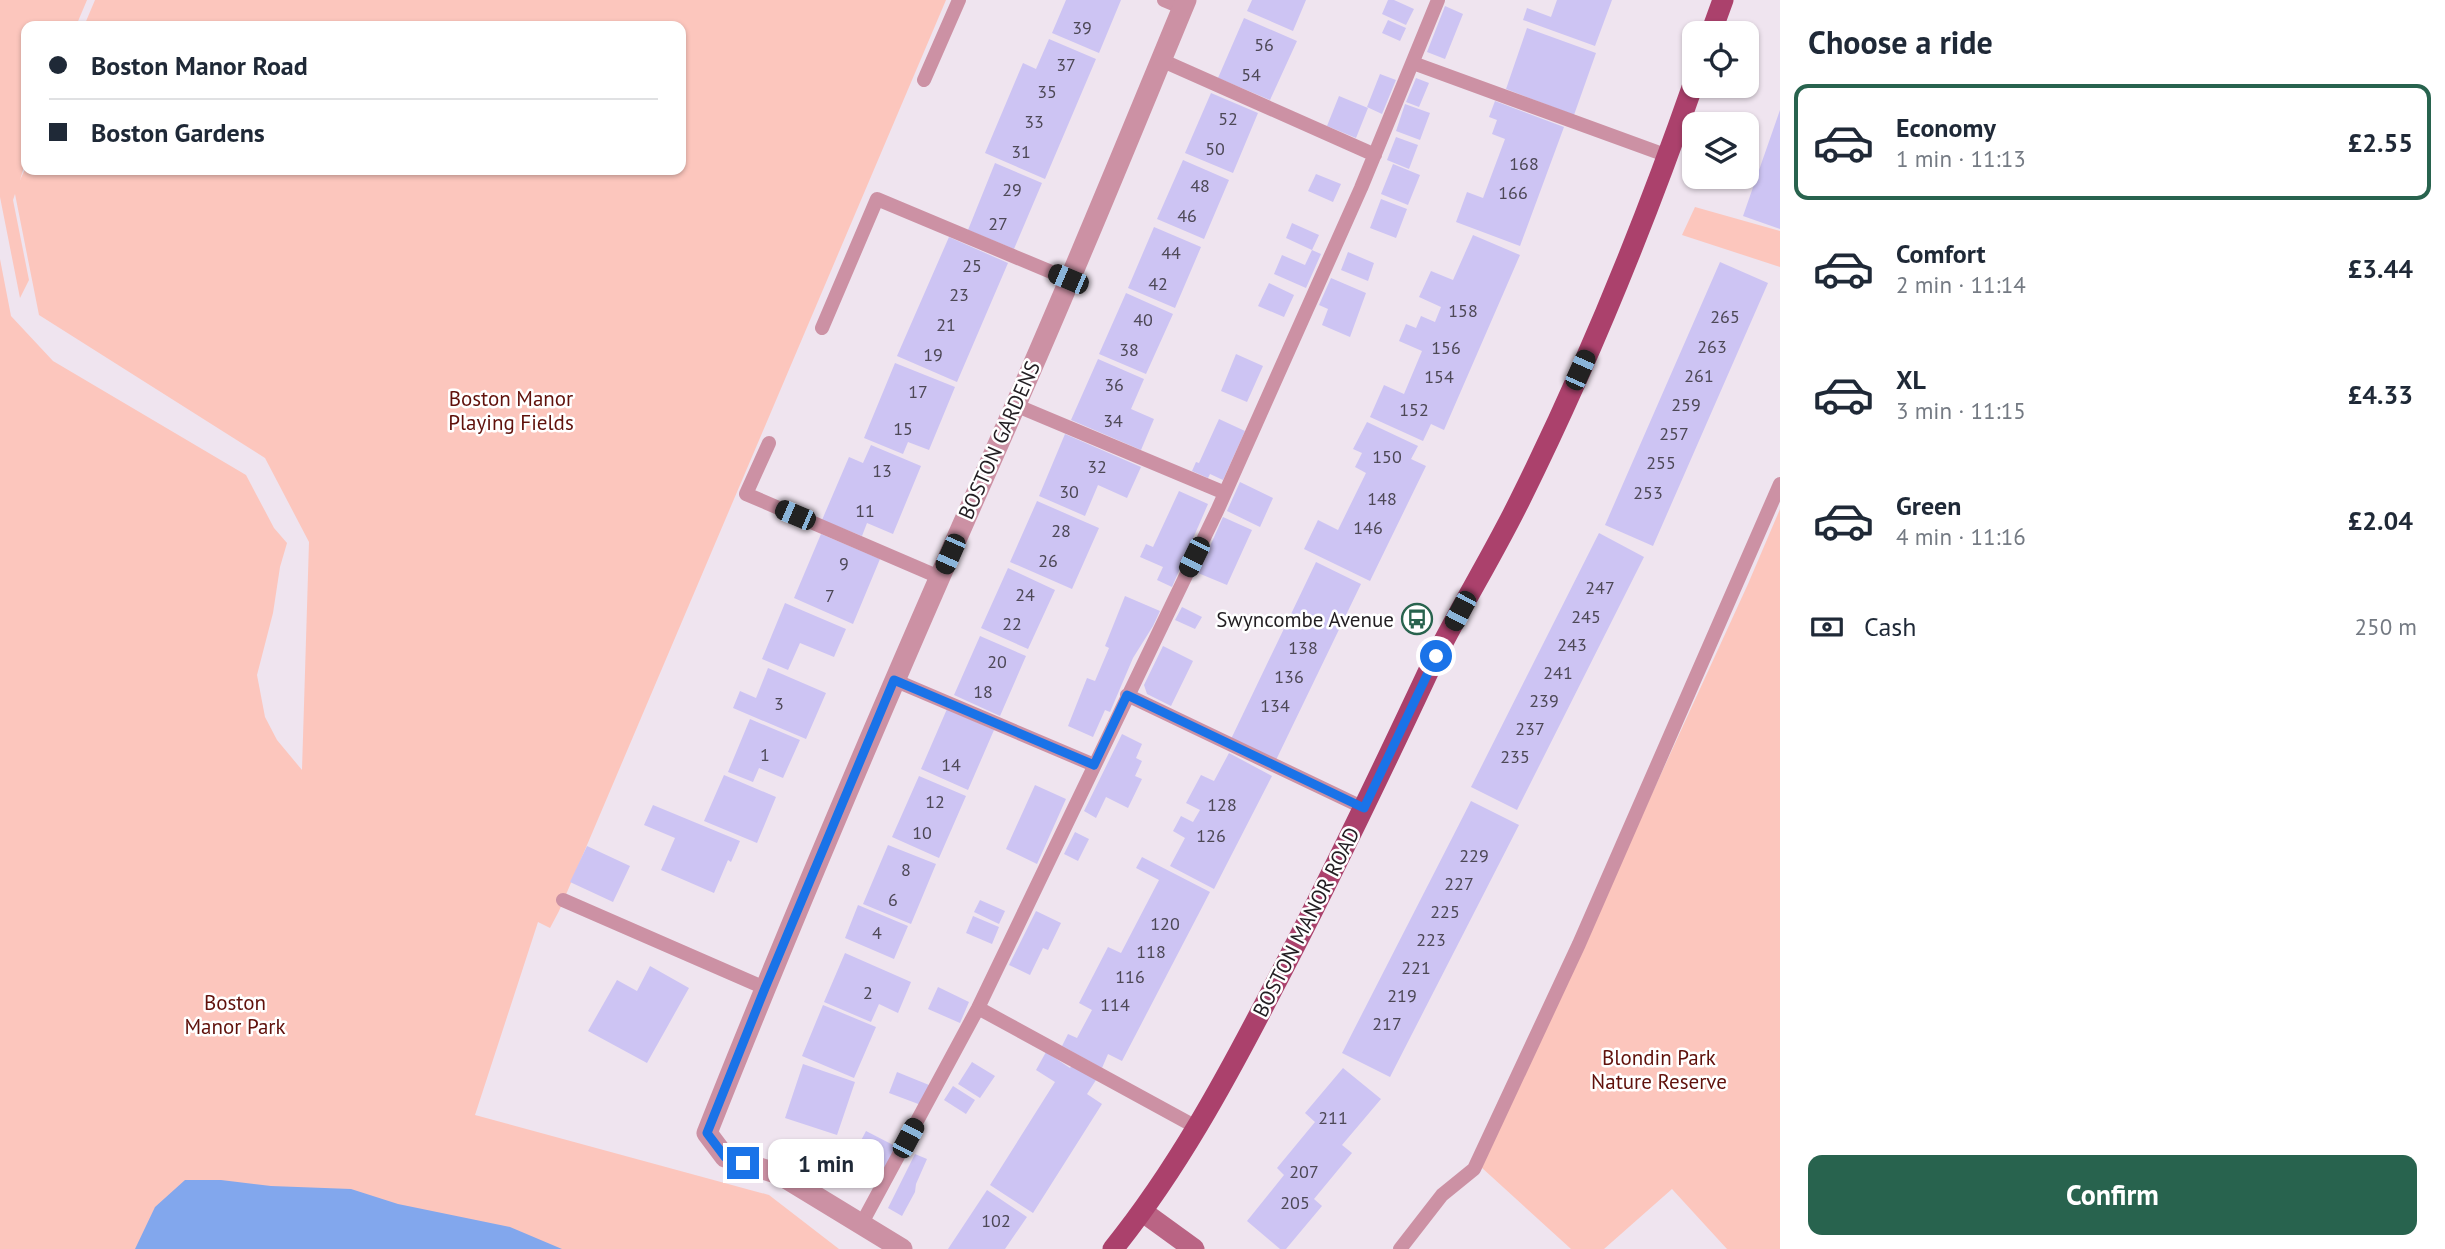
<!DOCTYPE html>
<html lang="en">
<head>
<meta charset="utf-8">
<style>
  :root { --surface:#fff; --page:#f2f2f3; --text:#1f2937; --muted:#747a83; --line:#e0e1e3; --accent:#28634e }
  body { margin:0; font-family:"PT Sans",sans-serif; background:var(--page); color:var(--text); height:100vh; display:flex; flex-direction:column; font-size:26px; white-space:nowrap }
  * { box-sizing:border-box; margin:0 }
  p { font-size:23px; color:var(--muted) }
  .icon { flex:none; width:38px; height:38px; fill:none; stroke:currentColor; stroke-width:2; stroke-linecap:round; stroke-linejoin:round }
  .map { position:relative; flex:1; overflow:hidden }
  .sheet { display:flex; flex-direction:column; background:var(--surface); width:665px }
  .sheet>* { flex:none }
  .guide { position:absolute; left:21px; top:21px; width:665px; height:154px; border-radius:14px; box-shadow:0 2px 5px #0004; display:grid; align-content:center; height:154px; padding:0 28px; background:var(--surface) }
  .controls { position:absolute; left:1682px; top:21px; display:grid; gap:14px }
  .controls a { display:grid; place-items:center; width:77px; height:77px; border-radius:14px; background:var(--surface); box-shadow:0 2px 5px #0004; font-size:35px }
  .end { position:absolute; width:32px; height:32px; margin:-16px; border:9px solid #1a73e8; background:#fff; box-shadow:0 0 0 4px #fff }
  .from { border-radius:50% }
  .bubble { position:absolute; height:49px; border-radius:14px; background:var(--surface); box-shadow:0 2px 5px #0004; font-size:23px; font-weight:700; line-height:49px; text-align:center }
  .car { position:absolute; width:21px; height:42px; margin:-21px -10px; border-radius:9px; box-shadow:0 0 5px 2px #0007; background:linear-gradient(#222 24%,#8ab4d8 0 40%,#222 0 76%,#8ab4d8 0 86%,#222 0) }
  .guide b { display:flex; align-items:center; gap:24px; height:66px; font-size:26px }
  .guide b+b { border-top:2px solid var(--line) }
  .guide i { width:18px; height:18px; background:var(--text) }
  ul { padding:0; list-style:none }
  li { display:flex; align-items:center; gap:21px; height:116px; margin:0 14px 10px; padding:0 14px; border:4px solid transparent; border-radius:14px }
  li div { flex:1 }
  li b { display:block; font-size:26px }
  li em { font-style:normal; font-weight:700 }
  li.selected { border-color:var(--accent) }
  li>.icon { width:63px; height:63px; stroke-width:1.5 }
  h2 { padding:0 28px; font-size:32px; line-height:84px }
  .pay { display:flex; align-items:center; gap:18px; height:77px; padding:0 28px; font-size:26px }
  .pay p { margin-inline-start:auto }
  .cta { display:flex; gap:14px; margin-top:auto; padding:14px 28px }
  .cta a { flex:1; height:80px; border-radius:14px; background:var(--accent); color:#fff; font-size:28px; font-weight:700; line-height:80px; text-align:center }
  main { display:flex; flex:1; min-height:0 }
  .map>svg:first-child { display:block }
  .green { fill:#fcc6bd }
  .water { fill:#82a7ed }
  .building { fill:#cdc4f3 }
  .lines { fill:none; stroke-linecap:round; stroke-linejoin:round }
  .lane { stroke:#cc91a4; stroke-width:14 }
  .street { stroke:#cc91a4; stroke-width:21 }
  .secondary { stroke:#ba6484; stroke-width:21 }
  .primary { stroke:#ab416c; stroke-width:21 }
  .route { stroke:#1a73e8; stroke-width:9 }
  .labels { text-anchor:middle; dominant-baseline:central; stroke-width:5; stroke-linejoin:round; paint-order:stroke }
  .number-label { font-size:18px; fill:#4d4856 }
  .park-label { font-size:21px; fill:#60110b; stroke:#fff }
  .street-label { font-size:21px; fill:#221e22; stroke:#fff }
  .poi-label { font-size:21px; fill:#221e22; stroke:#fff; text-anchor:end }
</style>
</head>
<body>
<main>
<div class="map">
<svg width="1780" height="1249" viewBox="0 0 1780 1249">
  <rect width="100%" height="100%" fill="#efe4ef"/>
  <path class="green" d="M0,0H87L76,26H26V160L20,180L26,167V170H681V26H84L95,0H946L559,911L550,928L538,922L475,1115L769,1195L839,1249H0V259L11,316L53,361L246,475L274,528L287,543L280,567L273,613L257,675L265,717L277,740L302,770L309,542L265,458L39,315L15,194L13,200L29,280L20,298L0,197Z
    M1695,207L1780,231V267L1682,235Z
    M1780,509V1249H1727L1672,1189L1604,1249H1571L1481,1167L1748,584Z"/>
  <path class="water" d="M185,1180H221L271,1186L351,1189L398,1204L510,1227L562,1249H135L155,1207Z"/>
  <path class="building" d="M1066,0H1121L1099,53L1052,33Z
    M1252,0H1306L1293,31L1247,11Z
    M1388,0H1394L1414,9L1406,25L1382,14Z
    M1557,0H1612L1595,46L1523,20L1527,8L1551,17Z
    M1445,6L1463,14L1445,59L1427,52Z
    M1244,18L1297,41L1270,100L1218,78Z
    M1388,20L1406,28L1400,41L1382,33Z
    M1527,28L1596,53L1574,115L1506,89Z
    M1049,39L1096,59L1045,179L985,153L1023,63L1036,69Z
    M1380,74L1396,80L1382,114L1367,107Z
    M1416,78L1429,83L1419,107L1406,102Z
    M1211,93L1258,113L1233,173L1185,153Z
    M1339,96L1368,108L1356,138L1327,126Z
    M1495,101L1564,127L1520,246L1456,222L1467,192L1483,198L1505,139L1492,134L1497,120L1489,117Z
    M1405,104L1430,113L1420,140L1396,131Z
    M1780,110V229L1743,216Z
    M1396,137L1418,145L1409,169L1387,160Z
    M1183,160L1229,180L1204,239L1157,219Z
    M995,163L1042,183L1014,249L968,230Z
    M1393,164L1420,175L1408,205L1381,194Z
    M1316,174L1341,184L1333,202L1308,191Z
    M1381,199L1407,209L1396,238L1370,228Z
    M1292,223L1319,235L1312,250L1286,238Z
    M1154,227L1201,247L1175,308L1128,288Z
    M1473,235L1520,255L1444,430L1431,424L1423,441L1370,417L1384,385L1404,394L1422,351L1399,341L1406,324L1416,328L1421,316L1435,322L1441,307L1419,297L1431,271L1453,280Z
    M949,237L1008,263L957,382L897,356Z
    M1312,250L1321,254L1306,288L1274,274L1282,255L1305,265Z
    M1348,252L1374,263L1368,281L1341,270Z
    M1720,262L1768,283L1653,546L1605,525Z
    M1331,278L1366,293L1350,337L1322,325L1328,309L1319,305Z
    M1269,283L1294,295L1284,317L1258,306Z
    M1126,293L1173,314L1146,374L1099,354Z
    M1236,354L1263,366L1247,402L1221,391Z
    M1098,359L1144,379L1131,409L1154,419L1141,450L1071,420Z
    M895,363L955,387L929,450L908,442L903,454L864,438Z
    M1219,419L1245,431L1223,480L1210,474L1208,478L1192,471L1196,462L1199,463Z
    M1367,422L1418,446L1411,459L1426,466L1370,581L1304,549L1318,520L1338,530L1366,473L1355,467L1362,453L1353,449Z
    M1065,434L1141,467L1127,498L1098,485L1085,516L1039,496Z
    M871,445L921,466L893,534L867,523L862,536L822,520L849,457L863,463Z
    M1240,482L1273,498L1260,527L1227,511Z
    M1179,491L1208,504L1172,587L1157,580L1163,567L1140,557L1146,544L1153,547Z
    M1037,501L1099,528L1072,589L1010,562Z
    M1223,517L1252,530L1227,585L1198,573Z
    M1599,533L1644,557L1517,810L1471,787Z
    M821,534L880,559L853,624L794,598Z
    M1316,562L1361,584L1276,760L1231,739Z
    M1008,568L1055,590L1028,649L981,628Z
    M1125,596L1160,611L1153,626L1133,658L1110,712L1105,710L1093,737L1068,726L1087,678L1095,681L1109,648L1105,646Z
    M785,603L846,629L834,657L800,643L788,670L762,659Z
    M1182,607L1202,617L1195,629L1175,620Z
    M980,636L1026,656L1000,716L954,695Z
    M1163,646L1193,661L1171,706L1147,694L1144,685Z
    M768,668L826,693L806,739L733,708L740,691L756,698Z
    M947,709L994,730L968,790L921,769Z
    M750,719L800,740L783,778L759,768L753,782L728,772Z
    M1122,734L1142,744L1136,758L1142,761L1135,776L1142,779L1128,808L1106,797L1096,818L1084,811Z
    M1229,753L1272,776L1214,889L1170,866L1185,838L1173,831L1181,816L1193,822L1200,810L1186,803L1201,775L1214,781Z
    M724,775L776,797L757,843L704,821Z
    M919,776L966,796L939,858L892,837Z
    M1035,785L1066,799L1037,864L1006,849Z
    M1471,801L1519,825L1390,1077L1342,1053Z
    M653,805L740,841L731,862L728,860L714,893L661,870L675,838L644,825Z
    M1075,832L1089,839L1078,861L1064,854Z
    M888,845L936,864L911,924L863,904Z
    M587,846L630,866L613,902L570,882Z
    M1142,857L1210,892L1122,1061L1108,1054L1102,1068L1062,1046L1068,1034L1077,1038L1092,1010L1079,1003L1108,947L1121,953L1159,880L1136,868Z
    M980,900L1005,911L999,924L974,912Z
    M858,905L908,926L894,959L845,938Z
    M1036,911L1061,923L1048,950L1043,948L1030,975L1009,965Z
    M973,916L999,927L992,944L966,933Z
    M845,953L911,982L898,1013L879,1004L871,1022L824,1002Z
    M650,966L689,988L647,1063L588,1031L617,980L637,991Z
    M938,987L969,1002L960,1023L928,1009Z
    M823,1005L876,1027L854,1078L802,1056Z
    M1046,1052L1070,1068L1072,1065L1096,1080L1087,1094L1102,1104L1033,1213L990,1185L1055,1082L1036,1070Z
    M972,1062L995,1076L980,1098L958,1084Z
    M803,1064L855,1082L837,1135L785,1118Z
    M1343,1068L1381,1099L1342,1145L1352,1153L1314,1199L1322,1206L1286,1249H1280L1247,1221L1284,1175L1277,1168L1315,1122L1305,1113Z
    M897,1072L929,1085L921,1105L889,1093Z
    M953,1086L975,1100L966,1114L944,1100Z
    M866,1131L897,1147L885,1170L854,1154Z
    M915,1154L927,1159L916,1184L915,1192L902,1216L888,1208Z
    M987,1190L1027,1217L1005,1249H948Z"/>
  <g class="lines">
    <path class="lane" d="M1164,0L1183,8
      M1161,60L1375,155
      M1413,63L1668,156
      M924,80L959,0
      M822,328L877,199L1068,279
      M1015,405L1225,493
      M769,443L746,494L939,577
      M894,680L1094,765
      M1127,695L1364,808
      M563,900L765,988
      M978,1008L1196,1127
      M862,1223L978,1008L1217,511L1361,188L1438,0
      M1400,1249L1442,1195L1474,1169L1579,944L1780,484"/>
    <path class="street" d="M902,1249L779,1174L725,1157L707,1133C804,888 909,645 1016,404C1075,271 1130,135 1186,0"/>
    <path class="secondary" d="M1143,1212L1194,1249"/>
    <path class="primary" d="M1711,33L1723,0
      M1113,1249C1176,1171 1225,1081 1271,992C1327,885 1379,777 1430,668C1458,611 1492,557 1520,500C1587,365 1644,225 1694,82"/>
  </g>
  <g class="lines">
    <path class="route" d="M743,1163L725,1157L707,1133L765,988L894,680L1094,765L1127,695L1364,808L1436,656"/>
  </g>
  <defs>
    <g id="bus-ring" transform="scale(1.575)"><circle r="9.5" fill="#fff" stroke="#28634e" stroke-width="1.5"/><path d="M-5-6H5V4H4V6H2V4H-2V6H-4V4H-5ZM-3.5-4V0h7V-4ZM-3.5 1.2v1.5H-2V1.2ZM2 1.2v1.5H3.5V1.2Z" fill="#28634e"/></g>
  </defs>
  <g fill-rule="evenodd">
    <use href="#bus-ring" x="1417" y="619"/>
  </g>
  <g class="labels">
    <g class="number-label">
      <text x="1082" y="27">39</text>
      <text x="1264" y="44">56</text>
      <text x="1066" y="64">37</text>
      <text x="1251" y="74">54</text>
      <text x="1047" y="91">35</text>
      <text x="1228" y="118">52</text>
      <text x="1034" y="121">33</text>
      <text x="1215" y="148">50</text>
      <text x="1021" y="151">31</text>
      <text x="1524" y="163">168</text>
      <text x="1200" y="185">48</text>
      <text x="1012" y="189">29</text>
      <text x="1513" y="192">166</text>
      <text x="1187" y="215">46</text>
      <text x="998" y="223">27</text>
      <text x="1171" y="252">44</text>
      <text x="972" y="265">25</text>
      <text x="1158" y="283">42</text>
      <text x="959" y="294">23</text>
      <text x="1463" y="310">158</text>
      <text x="1725" y="316">265</text>
      <text x="1143" y="319">40</text>
      <text x="946" y="324">21</text>
      <text x="1712" y="346">263</text>
      <text x="1446" y="347">156</text>
      <text x="1129" y="349">38</text>
      <text x="933" y="354">19</text>
      <text x="1699" y="375">261</text>
      <text x="1439" y="376">154</text>
      <text x="1114" y="384">36</text>
      <text x="918" y="391">17</text>
      <text x="1686" y="404">259</text>
      <text x="1414" y="409">152</text>
      <text x="1113" y="420">34</text>
      <text x="903" y="428">15</text>
      <text x="1674" y="433">257</text>
      <text x="1387" y="456">150</text>
      <text x="1661" y="462">255</text>
      <text x="1097" y="466">32</text>
      <text x="882" y="470">13</text>
      <text x="1069" y="491">30</text>
      <text x="1648" y="492">253</text>
      <text x="1382" y="498">148</text>
      <text x="865" y="510">11</text>
      <text x="1368" y="527">146</text>
      <text x="1061" y="530">28</text>
      <text x="1048" y="560">26</text>
      <text x="844" y="563">9</text>
      <text x="1600" y="587">247</text>
      <text x="1025" y="594">24</text>
      <text x="830" y="595">7</text>
      <text x="1586" y="616">245</text>
      <text x="1012" y="623">22</text>
      <text x="1572" y="644">243</text>
      <text x="1303" y="647">138</text>
      <text x="997" y="661">20</text>
      <text x="1558" y="672">241</text>
      <text x="1289" y="676">136</text>
      <text x="983" y="691">18</text>
      <text x="1544" y="700">239</text>
      <text x="779" y="703">3</text>
      <text x="1275" y="705">134</text>
      <text x="1530" y="728">237</text>
      <text x="765" y="754">1</text>
      <text x="1515" y="756">235</text>
      <text x="951" y="764">14</text>
      <text x="935" y="801">12</text>
      <text x="1222" y="804">128</text>
      <text x="922" y="832">10</text>
      <text x="1211" y="835">126</text>
      <text x="1474" y="855">229</text>
      <text x="906" y="869">8</text>
      <text x="1459" y="883">227</text>
      <text x="893" y="899">6</text>
      <text x="1445" y="911">225</text>
      <text x="1165" y="923">120</text>
      <text x="877" y="932">4</text>
      <text x="1431" y="939">223</text>
      <text x="1151" y="951">118</text>
      <text x="1416" y="967">221</text>
      <text x="1130" y="976">116</text>
      <text x="868" y="992">2</text>
      <text x="1402" y="995">219</text>
      <text x="1115" y="1004">114</text>
      <text x="1387" y="1023">217</text>
      <text x="1333" y="1117">211</text>
      <text x="1304" y="1171">207</text>
      <text x="1295" y="1202">205</text>
      <text x="996" y="1220">102</text>
    </g>
    <g class="park-label">
      <text x="511" y="398">Boston Manor<tspan x="511" dy="24">Playing Fields</tspan></text>
      <text x="235" y="1002">Boston<tspan x="235" dy="24">Manor Park</tspan></text>
      <text x="1659" y="1057">Blondin Park<tspan x="1659" dy="24">Nature Reserve</tspan></text>
    </g>
    <g class="street-label">
      <text transform="translate(999 440) rotate(-66)">BOSTON GARDENS</text>
      <text transform="translate(1306 922) rotate(-63)">BOSTON MANOR ROAD</text>
    </g>
    <g class="poi-label">
      <text x="1394" y="619">Swyncombe Avenue</text>
    </g>
  </g>
</svg>
<div class="controls">
<a><svg class="icon" aria-label="locate" viewBox="0 0 24 24"><circle cx="12" cy="12" r="6"/><path d="M12 2v4M12 18v4M2 12h4M18 12h4"/></svg></a>
<a><svg class="icon" aria-label="layers" viewBox="0 0 24 24"><path d="M12 4l9 5-9 5-9-5zM3 14l9 5 9-5"/></svg></a>
</div>
<i class="end from" style="left:1436px;top:656px"></i>
<i class="end" style="left:743px;top:1163px"></i>
<div class="bubble" style="left:768px;top:1139px;width:116px">1 min</div>
<i class="car" style="left:1068px;top:279px;rotate:293deg"></i>
<i class="car" style="left:1580px;top:370px;rotate:24deg"></i>
<i class="car" style="left:795px;top:515px;rotate:293deg"></i>
<i class="car" style="left:950px;top:554px;rotate:204deg"></i>
<i class="car" style="left:1194px;top:557px;rotate:206deg"></i>
<i class="car" style="left:1460px;top:611px;rotate:208deg"></i>
<i class="car" style="left:908px;top:1138px;rotate:28deg"></i>
<div class="guide">
<b><i class="from"></i>Boston Manor Road</b>
<b><i></i>Boston Gardens</b>
</div>
</div>
<section class="sheet">
<h2>Choose a ride</h2>
<ul>
<li class="selected"><svg class="icon" aria-label="car" viewBox="0 0 24 24"><path d="M5 17H2v-5l4-1 3-4h7l3 4 3 1v5h-3M9 17h6M6 11h13"/><circle cx="7" cy="17" r="2"/><circle cx="17" cy="17" r="2"/></svg><div><b>Economy</b><p>1 min · 11:13</p></div><em>£2.55</em></li>
<li><svg class="icon" aria-label="car" viewBox="0 0 24 24"><path d="M5 17H2v-5l4-1 3-4h7l3 4 3 1v5h-3M9 17h6M6 11h13"/><circle cx="7" cy="17" r="2"/><circle cx="17" cy="17" r="2"/></svg><div><b>Comfort</b><p>2 min · 11:14</p></div><em>£3.44</em></li>
<li><svg class="icon" aria-label="car" viewBox="0 0 24 24"><path d="M5 17H2v-5l4-1 3-4h7l3 4 3 1v5h-3M9 17h6M6 11h13"/><circle cx="7" cy="17" r="2"/><circle cx="17" cy="17" r="2"/></svg><div><b>XL</b><p>3 min · 11:15</p></div><em>£4.33</em></li>
<li><svg class="icon" aria-label="car" viewBox="0 0 24 24"><path d="M5 17H2v-5l4-1 3-4h7l3 4 3 1v5h-3M9 17h6M6 11h13"/><circle cx="7" cy="17" r="2"/><circle cx="17" cy="17" r="2"/></svg><div><b>Green</b><p>4 min · 11:16</p></div><em>£2.04</em></li>
</ul>
<div class="pay"><svg class="icon" aria-label="cash" viewBox="0 0 24 24"><path d="M3 7h18v10H3z"/><circle cx="12" cy="12" r="2"/></svg>Cash<p>250 m</p></div>
<div class="cta"><a>Confirm</a></div>
</section>
</main>
</body>
</html>
